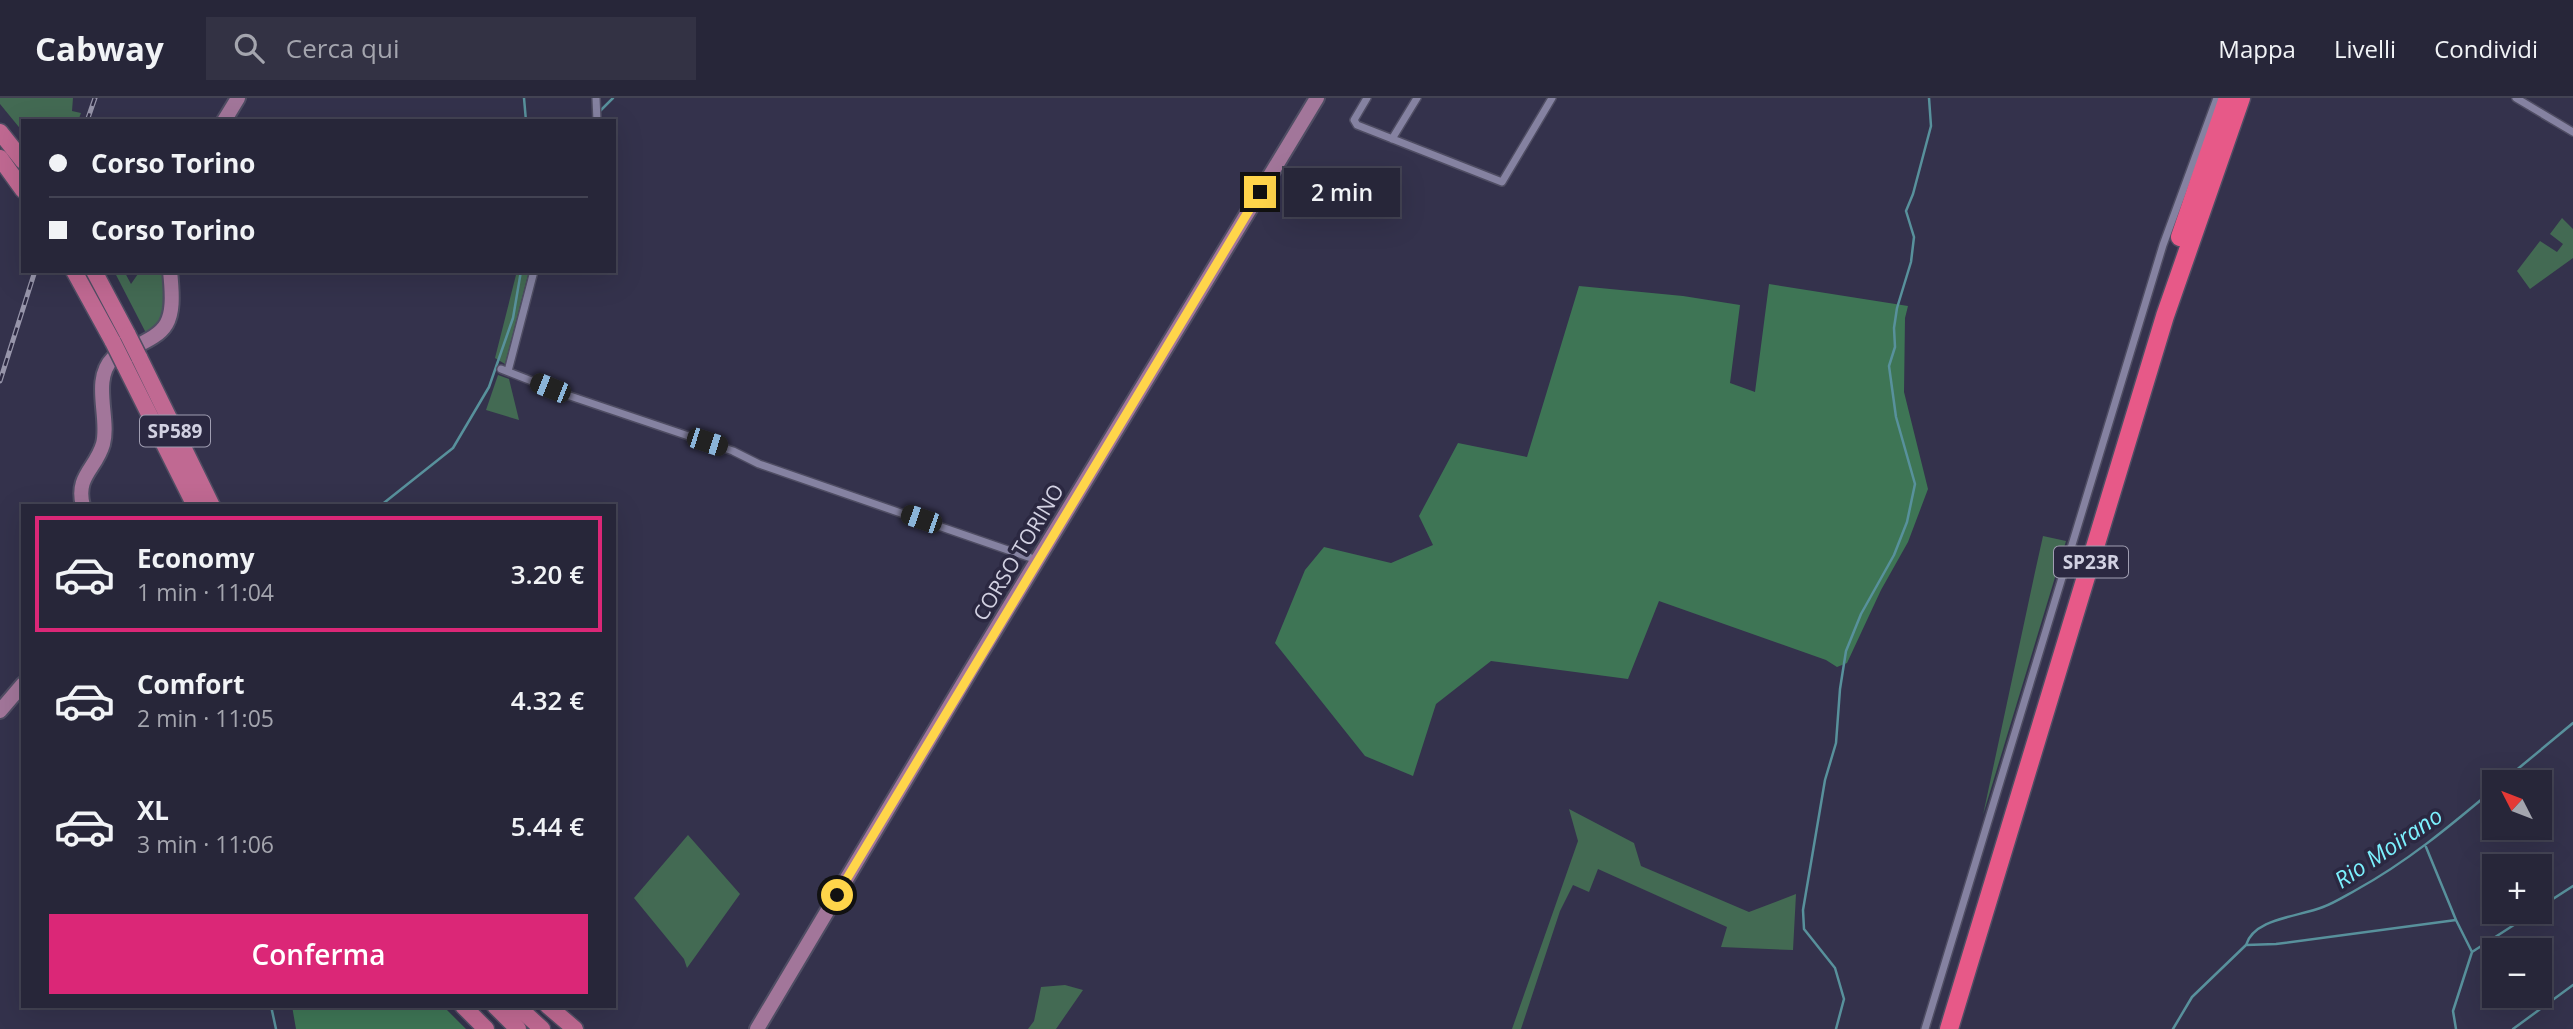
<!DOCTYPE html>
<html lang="it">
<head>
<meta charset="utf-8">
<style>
  :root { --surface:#272639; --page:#333244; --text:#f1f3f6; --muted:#a4a5ae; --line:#434353; --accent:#db2777 }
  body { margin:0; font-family:"Open Sans",sans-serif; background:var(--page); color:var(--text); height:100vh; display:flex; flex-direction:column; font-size:26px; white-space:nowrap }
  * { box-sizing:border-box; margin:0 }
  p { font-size:23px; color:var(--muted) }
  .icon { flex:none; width:38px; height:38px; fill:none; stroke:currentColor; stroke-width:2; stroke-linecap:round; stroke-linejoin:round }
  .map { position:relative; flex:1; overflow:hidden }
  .panel { position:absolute; left:21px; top:406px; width:595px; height:504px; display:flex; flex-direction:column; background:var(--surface); border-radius:0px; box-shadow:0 7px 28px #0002,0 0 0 2px var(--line) }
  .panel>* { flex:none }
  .banner { position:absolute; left:21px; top:21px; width:595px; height:154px; border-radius:0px; box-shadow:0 7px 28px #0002,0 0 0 2px var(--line); display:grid; align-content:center; height:154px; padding:0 28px; background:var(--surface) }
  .needle { width:46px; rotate:312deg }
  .tools { position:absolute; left:2482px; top:672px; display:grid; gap:14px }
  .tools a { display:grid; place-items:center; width:70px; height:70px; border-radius:0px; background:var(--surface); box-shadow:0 7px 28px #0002,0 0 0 2px var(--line); font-size:35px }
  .end { position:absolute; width:32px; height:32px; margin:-16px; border:9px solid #ffd54a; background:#111; box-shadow:0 0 0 4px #111 }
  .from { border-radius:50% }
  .bubble { position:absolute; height:49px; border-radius:0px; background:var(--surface); box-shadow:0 7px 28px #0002,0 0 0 2px var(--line); font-size:23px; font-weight:600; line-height:49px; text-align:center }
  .car { position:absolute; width:21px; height:42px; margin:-21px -10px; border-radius:9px; box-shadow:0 0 5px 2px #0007; background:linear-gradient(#222 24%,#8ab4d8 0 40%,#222 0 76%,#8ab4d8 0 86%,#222 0) }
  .banner b { display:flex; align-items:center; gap:24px; height:66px; font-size:26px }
  .banner b+b { border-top:2px solid var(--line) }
  .banner i { width:18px; height:18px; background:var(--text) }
  ul { padding:12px 0 0; list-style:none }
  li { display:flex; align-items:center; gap:21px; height:116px; margin:0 14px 10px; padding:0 14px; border:4px solid transparent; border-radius:0px }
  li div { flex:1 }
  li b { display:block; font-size:26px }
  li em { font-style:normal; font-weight:600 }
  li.selected { border-color:var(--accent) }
  li>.icon { width:63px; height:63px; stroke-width:1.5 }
  .button { display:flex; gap:14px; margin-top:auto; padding:14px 28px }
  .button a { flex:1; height:80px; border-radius:0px; background:var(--accent); color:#fff; font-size:28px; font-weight:600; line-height:80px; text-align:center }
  header { display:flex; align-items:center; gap:42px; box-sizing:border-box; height:98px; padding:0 35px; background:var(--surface); border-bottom:2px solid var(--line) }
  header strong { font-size:33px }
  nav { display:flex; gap:38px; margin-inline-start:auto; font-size:24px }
  .search { width:490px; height:63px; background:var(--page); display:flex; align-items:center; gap:18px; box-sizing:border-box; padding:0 24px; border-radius:0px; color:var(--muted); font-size:26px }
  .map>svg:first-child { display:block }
  .green { fill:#436a53 }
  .forest { fill:#3e7555 }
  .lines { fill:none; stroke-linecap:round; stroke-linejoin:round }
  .stream { stroke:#58919c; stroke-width:2.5 }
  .street-casing { stroke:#4f4d63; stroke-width:10 }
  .secondary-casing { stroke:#4f4d63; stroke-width:18 }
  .primary-casing { stroke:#4f4d63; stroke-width:19 }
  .highway-casing { stroke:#4f4d63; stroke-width:21 }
  .street { stroke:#8582a1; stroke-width:7 }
  .secondary { stroke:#a2769a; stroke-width:14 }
  .primary { stroke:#c06992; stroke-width:16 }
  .highway { stroke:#e75988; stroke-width:18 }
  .rail-casing { stroke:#9795aa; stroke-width:5 }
  .rail { stroke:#2b2841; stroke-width:2.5; stroke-dasharray:8; stroke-linecap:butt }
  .primary-bridge-casing { stroke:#4f4d63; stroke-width:19; stroke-linecap:butt }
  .primary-bridge { stroke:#c06992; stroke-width:16 }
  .route { stroke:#ffd54a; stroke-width:9 }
  .labels { text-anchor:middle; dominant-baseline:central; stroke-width:7; stroke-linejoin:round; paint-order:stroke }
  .shield { fill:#2b2841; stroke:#a09eb2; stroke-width:2 }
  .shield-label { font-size:19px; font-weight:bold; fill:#d2d1e2 }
  .street-label { font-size:21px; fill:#d2d1e2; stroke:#2b2841 }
  .water-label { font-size:23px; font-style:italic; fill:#7cf1fe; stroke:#2b2841 }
</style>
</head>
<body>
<header>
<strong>Cabway</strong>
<div class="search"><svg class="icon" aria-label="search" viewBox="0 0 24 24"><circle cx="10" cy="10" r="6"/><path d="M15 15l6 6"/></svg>Cerca qui</div>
<nav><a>Mappa</a><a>Livelli</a><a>Condividi</a></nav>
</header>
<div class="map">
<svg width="2573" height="931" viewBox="0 0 2573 931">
  <rect width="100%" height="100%" fill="#34324c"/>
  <path class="green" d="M0,0H73L72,13L81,15L78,23H23V34L0,6Z
    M2562,120L2573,131V160L2530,191L2517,173L2540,143L2557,154L2563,146L2550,136Z
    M114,173H124L131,186L140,173H166L163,219L146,235Z
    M517,173H529L505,266L495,260Z
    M498,277L509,281L519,322L486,312Z
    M2043,438L2066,443L1983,717L2035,474Z
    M1569,711L1634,745L1641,768L1749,814L1796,796L1793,852L1721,849L1727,829L1598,771L1589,794L1573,787L1560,813L1521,931H1512L1578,743Z
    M688,737L740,796L687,870L684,861L634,800Z
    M1065,887L1083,892L1056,931H1028L1034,923L1041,889Z"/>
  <path class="forest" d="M1769,186L1908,208L1905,220L1904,294L1928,391L1908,444L1881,492L1847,565L1837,569L1826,562L1659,503L1628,581L1491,563L1436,606L1413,678L1365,658L1275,545L1305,472L1324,449L1391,465L1433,447L1419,418L1458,345L1527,359L1579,188L1683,198L1740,207L1730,285L1755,294Z
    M292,908H443L466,931H296Z"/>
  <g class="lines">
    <path class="stream" d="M524,0L526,23
      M598,15L613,0
      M380,408L453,350L489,289L513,220L521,173
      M2502,684L2573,625
      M2539,810L2573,788
      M2246,847L2276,846L2456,822L2426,749
      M2472,854L2534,814
      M271,908L276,931
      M1836,931L1844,901L1835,870L1804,831L1803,812L1825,682L1836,645L1840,591L1846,553L1861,516L1894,457L1907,424L1915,386L1896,319L1889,268L1895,249L1894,230L1897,210L1911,164L1914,139L1906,113L1913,96L1931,28L1929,0
      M2173,931L2192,899L2246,847C2254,820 2298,819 2323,809C2334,805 2345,798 2356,792C2407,764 2450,728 2494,691
      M2456,931L2453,913L2472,854L2456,822
      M2513,931L2573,887"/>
    <g class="street-casing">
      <path id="street" d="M596,0L597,23
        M1367,0L1354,22L1357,27L1502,84L1552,0
        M2516,0L2573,34
        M1392,41L1417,0
        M501,271L570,298L733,353L759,366L1037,462
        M508,273L534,173
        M1925,931L2163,147L2217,0"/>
    </g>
    <g class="secondary-casing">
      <path id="secondary" d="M224,23L238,0
        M83,408C75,378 96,371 103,346C110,320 91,282 113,260C164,233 177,237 170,173
        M0,613L23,586
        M757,931L971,572L1317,0"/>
    </g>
    <g class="primary-casing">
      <path id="primary" d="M0,34L23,63
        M0,60L23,92
        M74,173L113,244
        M94,173L128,237
        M139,259L212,408
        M124,266L195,408
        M463,908L486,931
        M495,908L518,931
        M517,908L542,931
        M548,908L575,931"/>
    </g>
    <g class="highway-casing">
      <path id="highway" d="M2180,139L2228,0
        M1949,931L2165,218L2241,0"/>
    </g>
    <use href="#street" class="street"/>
    <use href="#secondary" class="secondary"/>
    <use href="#primary" class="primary"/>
    <use href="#highway" class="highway"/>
    <g class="rail-casing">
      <path id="rail" d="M87,23L95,0
        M0,283L35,173"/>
    </g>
    <use href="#rail" class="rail"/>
    <g class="primary-bridge-casing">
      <path id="primary-bridge" d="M128,237L139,259
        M113,244L124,266"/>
    </g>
    <use href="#primary-bridge" class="primary-bridge"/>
  </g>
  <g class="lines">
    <path class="route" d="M837,797L1260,94"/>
  </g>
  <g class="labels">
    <g class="shield">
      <rect x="140" y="317.5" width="70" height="31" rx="5"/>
      <rect x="2054" y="448.5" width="74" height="31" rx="5"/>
    </g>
    <g class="shield-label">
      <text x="175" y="333">SP589</text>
      <text x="2091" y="464">SP23R</text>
    </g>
    <g class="street-label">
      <text transform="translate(1018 454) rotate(-59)">CORSO TORINO</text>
    </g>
    <g class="water-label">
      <text transform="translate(2388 749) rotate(-34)">Rio Moirano</text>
    </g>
  </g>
</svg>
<div class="tools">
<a><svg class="needle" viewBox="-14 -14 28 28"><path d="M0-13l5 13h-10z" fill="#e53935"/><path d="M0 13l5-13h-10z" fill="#a4a5ae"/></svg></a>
<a>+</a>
<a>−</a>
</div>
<i class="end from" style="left:837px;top:797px"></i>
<i class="end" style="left:1260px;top:94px"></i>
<div class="bubble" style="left:1284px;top:70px;width:116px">2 min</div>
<i class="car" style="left:550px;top:290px;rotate:292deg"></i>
<i class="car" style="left:707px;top:344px;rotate:108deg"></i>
<i class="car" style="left:921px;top:421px;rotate:289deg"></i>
<div class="banner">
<b><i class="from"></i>Corso Torino</b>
<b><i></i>Corso Torino</b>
</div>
<section class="panel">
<ul>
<li class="selected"><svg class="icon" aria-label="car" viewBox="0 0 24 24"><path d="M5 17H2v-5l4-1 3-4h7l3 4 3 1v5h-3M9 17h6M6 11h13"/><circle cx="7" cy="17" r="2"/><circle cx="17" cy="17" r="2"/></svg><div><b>Economy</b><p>1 min · 11:04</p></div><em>3.20 €</em></li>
<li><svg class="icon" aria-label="car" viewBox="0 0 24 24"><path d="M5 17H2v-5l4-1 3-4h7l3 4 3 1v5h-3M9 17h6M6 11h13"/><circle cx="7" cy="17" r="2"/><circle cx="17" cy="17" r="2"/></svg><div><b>Comfort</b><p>2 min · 11:05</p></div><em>4.32 €</em></li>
<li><svg class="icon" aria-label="car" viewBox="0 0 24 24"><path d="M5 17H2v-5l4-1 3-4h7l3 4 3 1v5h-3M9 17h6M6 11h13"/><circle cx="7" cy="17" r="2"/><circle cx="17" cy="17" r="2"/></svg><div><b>XL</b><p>3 min · 11:06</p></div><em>5.44 €</em></li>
</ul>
<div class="button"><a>Conferma</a></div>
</section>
</div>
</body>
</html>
